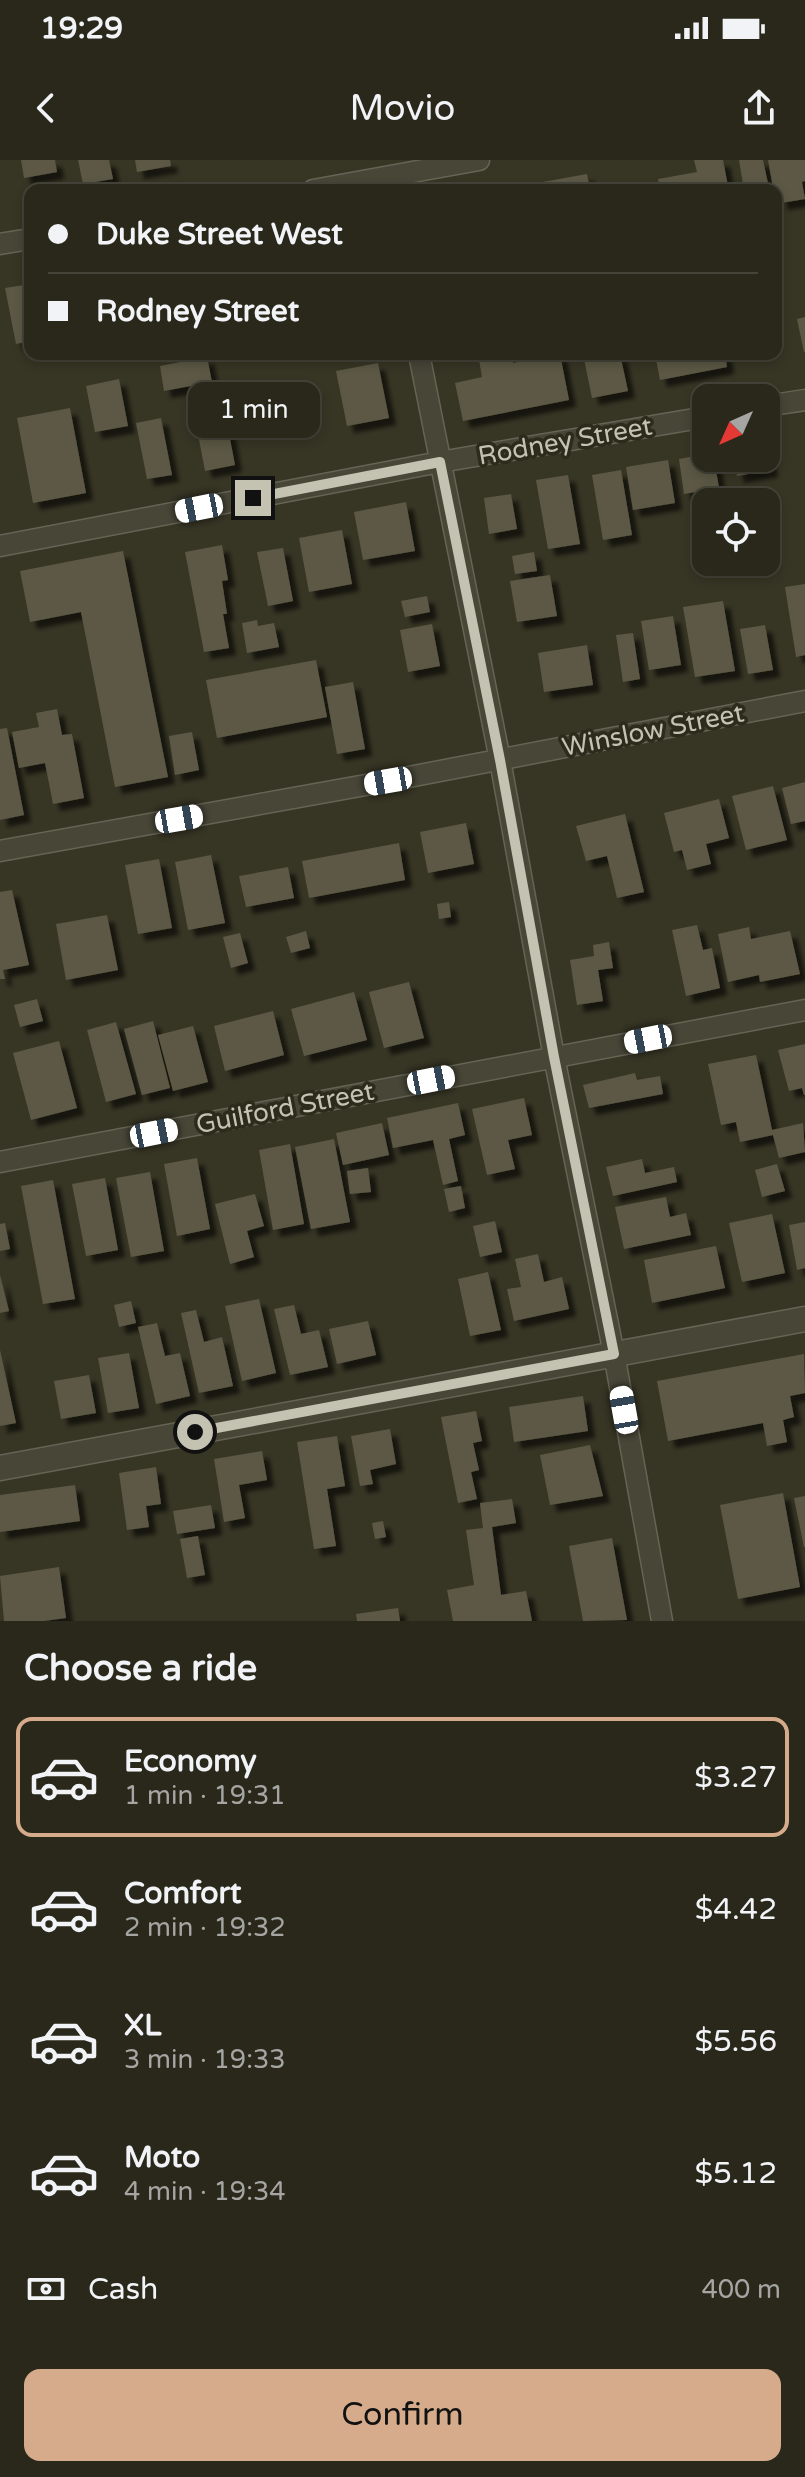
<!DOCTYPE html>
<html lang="en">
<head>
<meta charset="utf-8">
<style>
  :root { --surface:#29281b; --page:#353428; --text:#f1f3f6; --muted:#a5a6a3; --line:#45443a; --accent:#d6ab8b }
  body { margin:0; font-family:"Varela Round",sans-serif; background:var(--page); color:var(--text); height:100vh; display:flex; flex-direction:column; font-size:30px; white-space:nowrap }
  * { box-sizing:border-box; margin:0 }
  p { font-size:26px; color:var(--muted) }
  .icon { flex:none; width:44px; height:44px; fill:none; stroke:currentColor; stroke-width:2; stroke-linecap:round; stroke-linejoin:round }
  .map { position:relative; height:1461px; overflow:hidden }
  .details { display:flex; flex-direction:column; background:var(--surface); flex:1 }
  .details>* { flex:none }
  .top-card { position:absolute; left:24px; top:24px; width:758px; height:176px; border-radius:16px; box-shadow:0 4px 12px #0003,0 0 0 2px var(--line); display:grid; align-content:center; height:176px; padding:0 24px; background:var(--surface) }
  .needle { width:52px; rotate:225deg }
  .buttons { position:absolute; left:692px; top:224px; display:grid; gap:16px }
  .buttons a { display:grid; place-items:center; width:88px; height:88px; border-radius:16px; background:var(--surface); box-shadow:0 4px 12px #0003,0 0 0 2px var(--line); font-size:40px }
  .end { position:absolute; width:36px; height:36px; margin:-18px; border:10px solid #c4c3b2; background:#111; box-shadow:0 0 0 4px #111 }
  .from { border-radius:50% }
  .bubble { position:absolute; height:56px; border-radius:16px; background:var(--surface); box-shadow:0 4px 12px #0003,0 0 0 2px var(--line); font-size:26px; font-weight:600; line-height:56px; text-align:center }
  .car { position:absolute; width:24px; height:48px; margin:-24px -12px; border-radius:10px; box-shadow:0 0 6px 2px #0007; background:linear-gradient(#fff 24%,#345 0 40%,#fff 0 76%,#345 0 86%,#fff 0) }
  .top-card b { display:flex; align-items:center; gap:28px; height:76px; font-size:30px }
  .top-card b+b { border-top:2px solid var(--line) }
  .top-card i { width:20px; height:20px; background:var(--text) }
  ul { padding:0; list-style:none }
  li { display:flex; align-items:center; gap:24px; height:120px; margin:0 16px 12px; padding:0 8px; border:4px solid transparent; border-radius:16px }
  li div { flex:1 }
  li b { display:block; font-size:30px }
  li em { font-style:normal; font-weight:600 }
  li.on { border-color:var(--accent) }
  li>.icon { width:72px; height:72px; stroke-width:1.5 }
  h2 { padding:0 24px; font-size:36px; line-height:96px }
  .pay { display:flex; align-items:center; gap:20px; height:88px; padding:0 24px; font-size:30px }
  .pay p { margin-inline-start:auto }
  .cta { display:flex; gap:16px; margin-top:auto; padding:16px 24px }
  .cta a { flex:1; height:92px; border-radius:16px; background:var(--accent); color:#111; font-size:32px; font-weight:600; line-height:92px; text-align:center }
  .status { display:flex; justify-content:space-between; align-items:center; height:56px; padding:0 40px; background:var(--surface); direction:ltr }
  .status svg { height:22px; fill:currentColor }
  header { display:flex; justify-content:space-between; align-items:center; height:104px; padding:0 24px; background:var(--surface); font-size:36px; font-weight:600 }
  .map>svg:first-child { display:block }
  .building { fill:#5b5945; filter:url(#shadow) }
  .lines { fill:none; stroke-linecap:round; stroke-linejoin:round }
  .minor-casing { stroke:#656455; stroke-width:23 }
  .tertiary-casing { stroke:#656455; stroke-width:27 }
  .minor { stroke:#484637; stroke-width:20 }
  .tertiary { stroke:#484637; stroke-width:24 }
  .route { stroke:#c4c3b2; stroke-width:10 }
  .labels { text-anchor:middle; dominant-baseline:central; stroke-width:7; stroke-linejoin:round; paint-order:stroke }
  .street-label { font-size:26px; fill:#c4c3b2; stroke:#2c2b1c }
</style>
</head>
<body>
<div class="status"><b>19:29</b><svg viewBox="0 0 49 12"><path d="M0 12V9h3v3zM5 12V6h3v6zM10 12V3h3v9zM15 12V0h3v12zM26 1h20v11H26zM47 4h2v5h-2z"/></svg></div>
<header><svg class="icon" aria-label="back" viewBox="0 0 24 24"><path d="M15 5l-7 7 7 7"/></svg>Movio<svg class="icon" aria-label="share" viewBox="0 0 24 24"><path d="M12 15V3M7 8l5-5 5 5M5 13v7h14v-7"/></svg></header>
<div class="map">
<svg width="805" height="1461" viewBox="0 0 805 1461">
  <defs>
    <filter id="shadow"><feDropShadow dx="7" dy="7" stdDeviation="2" flood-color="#0009"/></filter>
  </defs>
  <rect width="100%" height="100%" fill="#373524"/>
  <path class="building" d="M21,0H55L57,12L24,18Z
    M78,0H109L113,19L83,24Z
    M135,0H170L171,6L137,12Z
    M694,0H723L728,26L707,30H660L658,19L697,12Z
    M739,0H763L769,28L744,30Z
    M768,0H805V21L802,22L805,39L781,43L777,26L773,27Z
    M587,14L590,30H538L537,23Z
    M30,124V181L16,184L5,128Z
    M805,157V192H804L797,159Z
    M478,194H511L513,203L560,194L569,240L463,261L455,223L482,217Z
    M583,194H620L628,231L592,238Z
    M655,194H725L727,207L660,220Z
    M207,197L212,222L164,231L160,206Z
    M378,203L389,258L347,266L336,211Z
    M119,219L128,266L95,272L86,226Z
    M220,227L235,305L205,311L190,232Z
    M70,248L86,333L33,343L17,258Z
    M161,258L172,315L147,319L136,263Z
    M766,287L771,310L737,316L734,298H766Z
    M706,294V298H714L719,328L684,334L679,299Z
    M668,300L675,343L633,350L626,307Z
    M621,310L632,375L603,380L592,315Z
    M568,315L580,384L548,389L536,320Z
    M511,334L517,369L489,374L484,338Z
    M406,342L415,391L363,400L354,352Z
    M342,370L352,424L309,432L299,378Z
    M222,385L228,420L222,421L227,454H223L229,488L204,492L185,392Z
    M283,388L293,441L268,446L257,392Z
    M123,391L168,617L115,627L81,452L30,462L20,411Z
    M534,392L537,411L515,414L512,396Z
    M550,415L557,456L517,462L510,421Z
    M805,424V495L796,497L785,427Z
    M427,436L430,452L405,457L401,441Z
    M723,441L735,511L695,517L683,447Z
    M673,456L681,505L649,510L641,461Z
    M257,460L258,466L274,463L279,487L247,493L242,463Z
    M432,464L440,506L408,512L400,470Z
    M765,465L773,510L748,514L740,469Z
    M633,473L640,519L623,522L616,475Z
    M587,485L593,525L544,532L538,493Z
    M316,500L327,557L217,578L206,520Z
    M353,522L365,589L337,594L325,527Z
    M57,549L62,575L72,574L84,638L53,644L45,603L19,608L12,572L39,567L36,553Z
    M7,568L24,655L0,660V569Z
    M192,572L199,610L175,615L169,576Z
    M805,622V661L791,664L782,628Z
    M773,626L787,680L746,690L732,636Z
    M719,639L729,678L706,684L711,704L687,710L682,690L674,692L664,653Z
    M625,654L644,732L617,738L607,696L586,701L576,666Z
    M466,663L474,704L428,713L420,672Z
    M399,683L405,720L309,738L302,701Z
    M211,695L225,763L188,770L175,702Z
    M159,699L172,768L138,774L125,705Z
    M288,707L294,738L246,747L239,716Z
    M12,730L29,805L3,810L5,819H0V732Z
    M449,742L451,757L439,759L437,744Z
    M107,755L118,810L66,820L56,764Z
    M697,765L703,790L712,788L720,828L686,836L672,770Z
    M749,767L751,779L790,771L800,814L760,822L759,815L728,822L718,774Z
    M306,771L310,788L291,793L286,777Z
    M240,773L248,803L231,808L223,777Z
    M609,782L613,808L598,810L603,841L577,845L570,800L594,796L593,785Z
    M409,822L424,878L384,888L369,832Z
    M354,832L367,880L304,896L291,849Z
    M37,839L43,861L20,867L14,845Z
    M273,851L284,895L225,911L214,866Z
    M153,861L170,928L142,935L124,869Z
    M116,862L136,934L106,942L87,870Z
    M193,866L208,922L173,931L158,875Z
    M59,881L77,948L31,960L13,893Z
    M805,884V935H804L802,928L789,931L778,890Z
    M756,895L772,970L803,963L805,992L779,998L773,975L740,982L736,962L721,965L708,904Z
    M635,913L637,920L660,916L663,934L589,948L583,925Z
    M524,938L532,975L508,980L515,1009L487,1015L472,949Z
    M458,943L465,975L449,979L458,1021L443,1025L433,980L393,988L387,958Z
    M382,963L389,995L343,1005L336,973Z
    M334,979L350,1062L311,1069L295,987Z
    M290,984L304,1064L273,1070L259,990Z
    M197,998L210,1069L177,1076L164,1004Z
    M642,999L645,1013L674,1007L677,1022L613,1036L606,1007Z
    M777,1004L785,1031L762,1037L755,1010Z
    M368,1008L371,1032L350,1034L347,1011Z
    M150,1012L164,1091L131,1097L116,1018Z
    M105,1018L118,1090L86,1096L72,1024Z
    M53,1020L75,1139L43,1144L21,1026Z
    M461,1026L465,1048L449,1052L444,1029Z
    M255,1034L264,1066L247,1071L254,1097L230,1104L215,1044Z
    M666,1037L670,1057L686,1053L691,1075L624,1089L615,1047Z
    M772,1054L785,1113L742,1122L729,1063Z
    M495,1061L502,1092L480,1097L473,1066Z
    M805,1062V1108L797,1110L789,1065Z
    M5,1063L10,1089L0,1091V1064Z
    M716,1086L725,1128L652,1143L644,1100Z
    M538,1094L544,1122L562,1117L569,1149L514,1161L507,1129L521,1127L515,1099Z
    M488,1112L501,1170L470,1176L458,1119Z
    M0,1115L9,1151L0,1153Z
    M259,1139L276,1213L242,1221L225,1146Z
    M131,1141L136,1163L119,1167L114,1145Z
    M294,1145L301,1174L319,1170L328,1207L290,1215L274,1149Z
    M196,1150L204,1182L222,1177L233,1226L199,1233L181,1153Z
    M368,1161L376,1195L337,1204L329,1169Z
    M157,1163L165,1196L180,1193L190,1236L156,1244L138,1167Z
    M0,1190L16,1263L0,1266Z
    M129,1193L139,1248L108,1253L98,1198Z
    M804,1194L805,1233L790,1236L794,1257L783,1260L787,1282L767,1286L763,1263L668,1281L657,1221Z
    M89,1215L96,1253L61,1259L54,1221Z
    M583,1236L588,1271L514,1282L509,1247Z
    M476,1251L482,1281L473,1283L479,1310L471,1312L477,1339L458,1343L441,1257Z
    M390,1269L396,1304L370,1310L373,1324L360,1326L351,1276Z
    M337,1276L345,1326L327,1329L336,1386L314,1389L297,1282Z
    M590,1285L603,1336L550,1345L540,1295Z
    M262,1291L267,1320L239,1325L245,1358L224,1362L214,1299Z
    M156,1307L161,1344L146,1346L149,1367L127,1370L119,1313Z
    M75,1325L80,1361L0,1372V1335Z
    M783,1333L800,1427L738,1439L720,1345Z
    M805,1336V1387H804L794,1338Z
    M512,1339L516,1363L492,1367L501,1435L526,1431L532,1461H453L447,1430L474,1425L466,1370L483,1368L480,1343Z
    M211,1345L215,1368L177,1374L173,1351Z
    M383,1361L386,1377L375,1379L372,1363Z
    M198,1376L205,1415L187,1418L180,1379Z
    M612,1378L627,1460L583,1461L569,1386Z
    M59,1407L66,1458L44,1461H4L0,1416Z
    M398,1448L400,1461H357L356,1454Z"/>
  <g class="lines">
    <g class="minor-casing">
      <path id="minor" d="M313,30L479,0
        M0,84L30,79
        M419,194L500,600L554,897L614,1194L662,1461
        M766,246L805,240
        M0,386L440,302L706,257
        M0,691L388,621L805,541
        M0,1002L805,850"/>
    </g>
    <g class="tertiary-casing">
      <path id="tertiary" d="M0,1308L805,1159"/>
    </g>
    <use href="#minor" class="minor"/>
    <use href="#tertiary" class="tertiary"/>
  </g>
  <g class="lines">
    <path class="route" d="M195,1272L614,1194L554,897L500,600L440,302L253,338"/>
  </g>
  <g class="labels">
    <g class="street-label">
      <text transform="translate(565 281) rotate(-10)">Rodney Street</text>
      <text transform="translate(653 570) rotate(-11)">Winslow Street</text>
      <text transform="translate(285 948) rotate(-11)">Guilford Street</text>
    </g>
  </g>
</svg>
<div class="buttons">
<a><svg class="needle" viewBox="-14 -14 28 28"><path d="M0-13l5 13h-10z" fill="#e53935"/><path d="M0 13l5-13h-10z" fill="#a5a6a3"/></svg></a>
<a><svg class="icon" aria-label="locate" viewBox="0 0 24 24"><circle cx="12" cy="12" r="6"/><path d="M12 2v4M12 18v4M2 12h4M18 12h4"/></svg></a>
</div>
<i class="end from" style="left:195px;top:1272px"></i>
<i class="end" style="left:253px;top:338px"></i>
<div class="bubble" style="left:188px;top:222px;width:132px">1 min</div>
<i class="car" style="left:199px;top:348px;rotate:259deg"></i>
<i class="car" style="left:388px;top:621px;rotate:260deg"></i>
<i class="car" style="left:179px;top:659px;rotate:80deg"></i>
<i class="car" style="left:648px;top:879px;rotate:259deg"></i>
<i class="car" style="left:431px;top:920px;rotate:79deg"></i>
<i class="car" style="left:154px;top:973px;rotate:79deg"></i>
<i class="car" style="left:624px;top:1250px;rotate:350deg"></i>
<div class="top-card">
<b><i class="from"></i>Duke Street West</b>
<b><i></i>Rodney Street</b>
</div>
</div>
<section class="details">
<h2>Choose a ride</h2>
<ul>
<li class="on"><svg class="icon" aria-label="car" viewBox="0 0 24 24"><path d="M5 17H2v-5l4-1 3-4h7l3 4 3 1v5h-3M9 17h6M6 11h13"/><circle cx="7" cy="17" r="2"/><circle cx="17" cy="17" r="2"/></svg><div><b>Economy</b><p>1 min · 19:31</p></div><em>$3.27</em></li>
<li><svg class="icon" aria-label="car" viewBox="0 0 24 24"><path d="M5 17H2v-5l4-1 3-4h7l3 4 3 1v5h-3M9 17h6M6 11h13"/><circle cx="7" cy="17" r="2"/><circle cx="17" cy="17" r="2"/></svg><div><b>Comfort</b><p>2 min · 19:32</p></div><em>$4.42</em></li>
<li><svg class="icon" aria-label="car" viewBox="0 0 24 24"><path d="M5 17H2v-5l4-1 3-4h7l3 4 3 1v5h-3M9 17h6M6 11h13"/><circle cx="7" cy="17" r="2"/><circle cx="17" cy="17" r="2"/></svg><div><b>XL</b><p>3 min · 19:33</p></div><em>$5.56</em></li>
<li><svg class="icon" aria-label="car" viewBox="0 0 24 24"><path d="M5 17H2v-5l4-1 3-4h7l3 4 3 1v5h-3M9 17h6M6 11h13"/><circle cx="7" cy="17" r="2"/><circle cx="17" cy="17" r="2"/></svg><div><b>Moto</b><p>4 min · 19:34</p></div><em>$5.12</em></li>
</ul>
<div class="pay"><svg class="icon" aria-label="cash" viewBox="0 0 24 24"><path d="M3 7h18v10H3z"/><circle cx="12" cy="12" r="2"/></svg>Cash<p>400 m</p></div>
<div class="cta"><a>Confirm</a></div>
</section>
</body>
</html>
